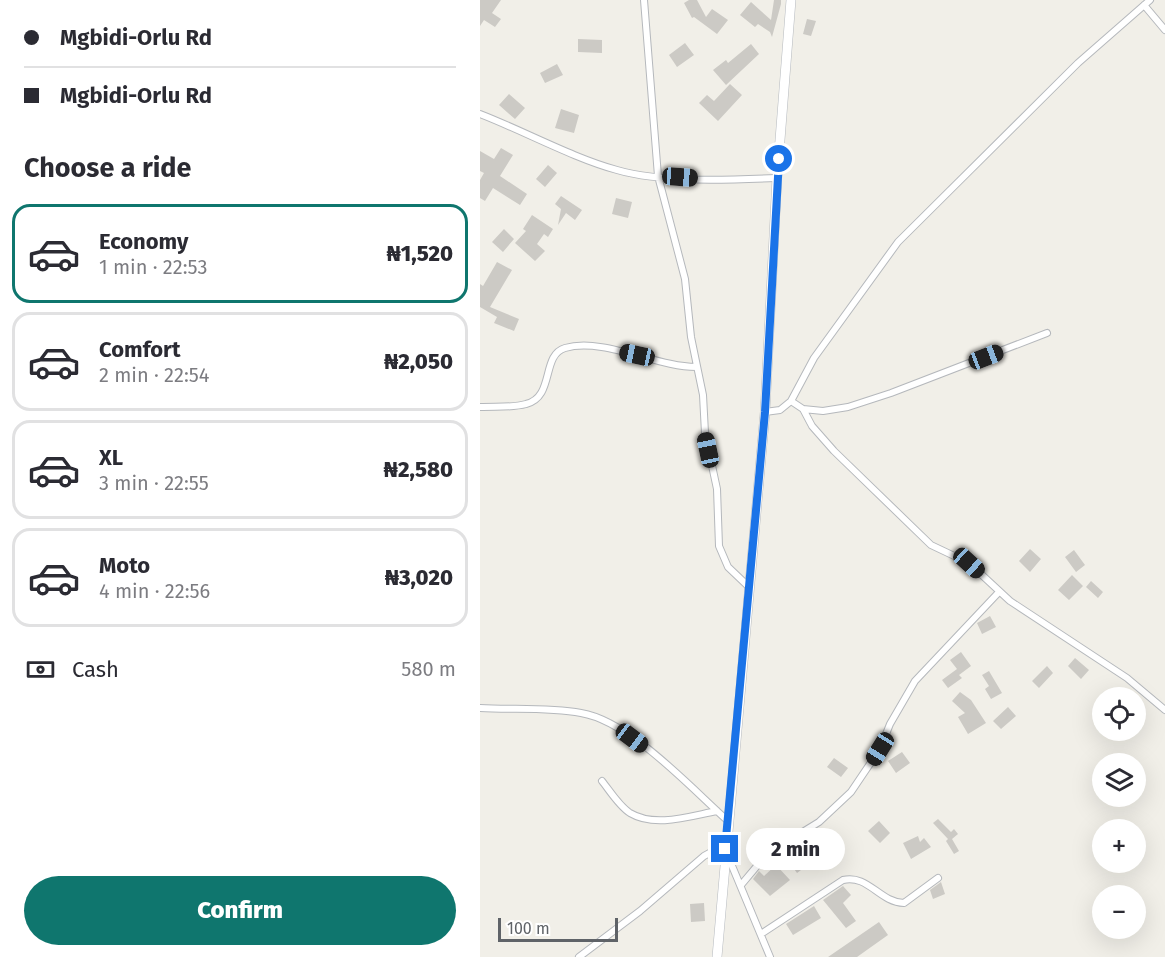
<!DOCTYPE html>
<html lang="en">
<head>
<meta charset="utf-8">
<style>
  :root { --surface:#fff; --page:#f7f7f7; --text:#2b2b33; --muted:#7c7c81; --line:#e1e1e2; --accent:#0f766e }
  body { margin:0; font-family:"Fira Sans",sans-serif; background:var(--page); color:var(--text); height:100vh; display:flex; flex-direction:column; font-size:22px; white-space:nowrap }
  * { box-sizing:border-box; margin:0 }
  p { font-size:20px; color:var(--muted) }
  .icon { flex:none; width:33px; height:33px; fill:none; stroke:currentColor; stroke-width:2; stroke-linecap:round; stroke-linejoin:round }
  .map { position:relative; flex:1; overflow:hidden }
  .details { display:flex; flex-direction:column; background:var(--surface); width:480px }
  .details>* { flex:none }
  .top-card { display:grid; align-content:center; height:132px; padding:0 24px; background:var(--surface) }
  .tools { position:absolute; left:612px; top:687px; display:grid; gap:12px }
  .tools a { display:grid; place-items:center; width:54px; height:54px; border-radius:50%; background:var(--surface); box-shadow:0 6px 24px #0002; font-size:30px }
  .scale { position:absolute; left:18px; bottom:15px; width:120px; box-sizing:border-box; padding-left:6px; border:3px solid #5f6368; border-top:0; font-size:16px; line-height:21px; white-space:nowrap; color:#5f6368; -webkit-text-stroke:4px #fff; paint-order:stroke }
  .end { position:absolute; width:27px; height:27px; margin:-14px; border:8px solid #1a73e8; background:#fff; box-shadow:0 0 0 3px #fff }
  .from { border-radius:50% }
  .bubble { position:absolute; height:42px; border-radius:21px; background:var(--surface); box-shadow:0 6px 24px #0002; font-size:20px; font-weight:800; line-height:42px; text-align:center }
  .car { position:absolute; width:18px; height:36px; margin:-18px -9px; border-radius:8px; box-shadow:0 0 4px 2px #0007; background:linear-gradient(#222 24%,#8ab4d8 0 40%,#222 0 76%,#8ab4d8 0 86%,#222 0) }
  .top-card b { display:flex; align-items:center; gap:21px; height:57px; font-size:22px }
  .top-card b+b { border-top:2px solid var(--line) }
  .top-card i { width:15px; height:15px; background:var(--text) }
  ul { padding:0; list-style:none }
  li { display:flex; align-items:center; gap:18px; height:99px; margin:0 12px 9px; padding:0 12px; border:3px solid var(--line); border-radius:18px }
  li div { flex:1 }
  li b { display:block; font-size:22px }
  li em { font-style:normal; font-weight:800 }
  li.selected { border-color:var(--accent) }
  li>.icon { width:54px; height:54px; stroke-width:1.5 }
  h2 { padding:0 24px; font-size:27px; line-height:72px }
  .pay { display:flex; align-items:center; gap:15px; height:66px; padding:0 24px; font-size:22px }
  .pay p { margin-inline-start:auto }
  .primary-button { display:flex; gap:12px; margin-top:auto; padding:12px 24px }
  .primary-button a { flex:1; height:69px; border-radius:36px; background:var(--accent); color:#fff; font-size:24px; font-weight:800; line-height:69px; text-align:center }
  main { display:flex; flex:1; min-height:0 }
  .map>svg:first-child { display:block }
  .building { fill:#cccac5 }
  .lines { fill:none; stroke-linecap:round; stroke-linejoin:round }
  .minor-casing { stroke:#b5b8bc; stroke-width:8 }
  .secondary-casing { stroke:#b6babf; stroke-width:10 }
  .minor { stroke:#fff; stroke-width:6 }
  .secondary { stroke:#fff; stroke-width:9 }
  .route { stroke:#1a73e8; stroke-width:8 }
</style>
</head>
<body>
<main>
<section class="details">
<div class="top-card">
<b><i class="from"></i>Mgbidi-Orlu Rd</b>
<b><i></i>Mgbidi-Orlu Rd</b>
</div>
<h2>Choose a ride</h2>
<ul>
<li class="selected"><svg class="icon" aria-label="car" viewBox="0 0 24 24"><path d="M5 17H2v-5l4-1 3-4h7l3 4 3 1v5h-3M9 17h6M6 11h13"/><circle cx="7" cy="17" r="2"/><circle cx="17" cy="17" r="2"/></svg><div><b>Economy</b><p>1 min · 22:53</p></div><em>₦1,520</em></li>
<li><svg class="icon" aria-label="car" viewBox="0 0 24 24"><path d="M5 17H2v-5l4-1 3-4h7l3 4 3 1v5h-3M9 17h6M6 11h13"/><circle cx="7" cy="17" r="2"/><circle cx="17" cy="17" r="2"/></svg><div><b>Comfort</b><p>2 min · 22:54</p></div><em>₦2,050</em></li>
<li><svg class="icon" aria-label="car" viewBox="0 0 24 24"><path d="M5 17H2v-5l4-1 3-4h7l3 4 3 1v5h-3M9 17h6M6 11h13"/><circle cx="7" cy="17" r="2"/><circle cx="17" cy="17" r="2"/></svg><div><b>XL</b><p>3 min · 22:55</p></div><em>₦2,580</em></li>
<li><svg class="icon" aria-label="car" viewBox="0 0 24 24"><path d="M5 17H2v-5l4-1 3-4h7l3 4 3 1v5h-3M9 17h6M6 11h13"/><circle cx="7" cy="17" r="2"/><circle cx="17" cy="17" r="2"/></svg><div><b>Moto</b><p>4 min · 22:56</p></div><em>₦3,020</em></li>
</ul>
<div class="pay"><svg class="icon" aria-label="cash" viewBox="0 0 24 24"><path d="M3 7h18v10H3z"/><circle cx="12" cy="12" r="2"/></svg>Cash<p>580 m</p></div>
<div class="primary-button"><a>Confirm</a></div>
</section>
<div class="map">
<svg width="685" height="957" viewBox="0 0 685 957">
  <rect width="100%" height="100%" fill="#f1efe8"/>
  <path class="building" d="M0,0H21L12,13L21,19L15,27L4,20L0,26Z
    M209,0H217L226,17L232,9L248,20L237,34L214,17L212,18L204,3Z
    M294,0H301V4L292,37L290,32L278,24L275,27L260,15L271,2L291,20Z
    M327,19L336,21L331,36L323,34Z
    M98,39L122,40V53L98,52Z
    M205,43L214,55L197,67L189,55Z
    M271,44L279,54L246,85L233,70L246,60L248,63Z
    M77,64L83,75L65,83L60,73Z
    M250,84L262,95L238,121L219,103L227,95L234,101Z
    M29,94L45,108L35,119L19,105Z
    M81,109L99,115L94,133L75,128Z
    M21,148L33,155L20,176L47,194L40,205L13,188L5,201L0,198V180L4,173L0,171V151L14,159Z
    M68,165L77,173L65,187L56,179Z
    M81,196L102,210L95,220L86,213L78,225L81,209L75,204Z
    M136,198L152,202L148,218L132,214Z
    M52,215L73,229L68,237L64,234L57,244L65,251L55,261L35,243L46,231L43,229Z
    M24,229L34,239L23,252L12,242Z
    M17,262L32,270L10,307L39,319L34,331L14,323L17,317L0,307V284L3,286Z
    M550,549L561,559L550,572L539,561Z
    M594,550L605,565L596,572L585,557Z
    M592,575L603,586L589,600L578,590Z
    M611,581L623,592L618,598L606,587Z
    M510,616L516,627L502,634L497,623Z
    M481,652L491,666L479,675L482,678L468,688L462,680L477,669L470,660Z
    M595,658L609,670L601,679L588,666Z
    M567,666L573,673L559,688L552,681Z
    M509,671L522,693L511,699L505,689L509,686L502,675Z
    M480,692L491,700L506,723L488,734L478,717L485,713L472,701Z
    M528,707L536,716L521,729L513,721Z
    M422,752L430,763L416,773L408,761Z
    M354,758L368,768L361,777L347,767Z
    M458,819L471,832L474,829L478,834L472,839L479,851L474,854L466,841L468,839L453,823Z
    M399,821L410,833L400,843L388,831Z
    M438,836L440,842L444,838L451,847L431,859L423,843Z
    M318,842L322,847L326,844L337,858L317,873L305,856L314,849L312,846Z
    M296,865L310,880L290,896L273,879L279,871L284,876Z
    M461,882L465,894L453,899L450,890Z
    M363,886L371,895L363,903L376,921L366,928L343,900Z
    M224,903L225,921L211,922L210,904Z
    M334,906L341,918L313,935L306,924Z
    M399,922L408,935L377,957H348Z"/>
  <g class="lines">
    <g class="minor-casing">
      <path id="minor" d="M164,0L178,176L205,279L211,337L223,395L225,433L237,489L239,546L248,567L269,587
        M664,5L685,30
        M0,114C44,131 93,158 137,170C181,183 251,180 297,178
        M311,401L323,409L343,411L368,407L411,393L567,333
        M0,407C15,406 32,408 46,404C75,397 61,355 85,348C123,337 177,367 216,367
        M323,409L332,426L354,451L451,545L489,563L530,601L647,678L685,710
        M285,412L300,410L311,401L334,358L418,242L598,63L670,0
        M0,708C33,710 68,707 101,713C150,721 211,788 248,821
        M122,781C130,791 139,806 150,813C175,828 210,816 237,811
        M261,885L287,854L339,822L371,792L400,749L410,724L435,681L519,592
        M281,934L363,880C388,874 399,902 424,903L458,878
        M99,957L160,911L224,856L235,850L245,849L290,957"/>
    </g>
    <g class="secondary-casing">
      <path id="secondary" d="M237,957L285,412L297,178L311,0"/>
    </g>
    <use href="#minor" class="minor"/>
    <use href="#secondary" class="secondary"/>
  </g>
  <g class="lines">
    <path class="route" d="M245,849L285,412L299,159"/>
  </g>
</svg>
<div class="tools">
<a><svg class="icon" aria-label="locate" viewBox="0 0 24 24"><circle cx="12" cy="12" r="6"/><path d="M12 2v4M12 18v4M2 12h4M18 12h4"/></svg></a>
<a><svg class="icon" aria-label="layers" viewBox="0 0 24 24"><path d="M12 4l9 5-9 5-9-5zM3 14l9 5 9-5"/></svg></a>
<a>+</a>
<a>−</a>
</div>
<div class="scale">100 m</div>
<i class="end from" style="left:299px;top:159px"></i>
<i class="end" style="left:245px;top:849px"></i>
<div class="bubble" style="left:266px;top:828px;width:99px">2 min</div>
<i class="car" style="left:200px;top:177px;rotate:94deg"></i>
<i class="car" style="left:157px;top:355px;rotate:282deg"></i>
<i class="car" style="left:506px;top:357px;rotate:69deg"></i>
<i class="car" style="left:228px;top:450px;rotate:348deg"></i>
<i class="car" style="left:489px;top:563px;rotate:132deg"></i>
<i class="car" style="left:152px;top:738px;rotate:127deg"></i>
<i class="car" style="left:400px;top:749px;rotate:212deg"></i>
</div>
</main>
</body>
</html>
